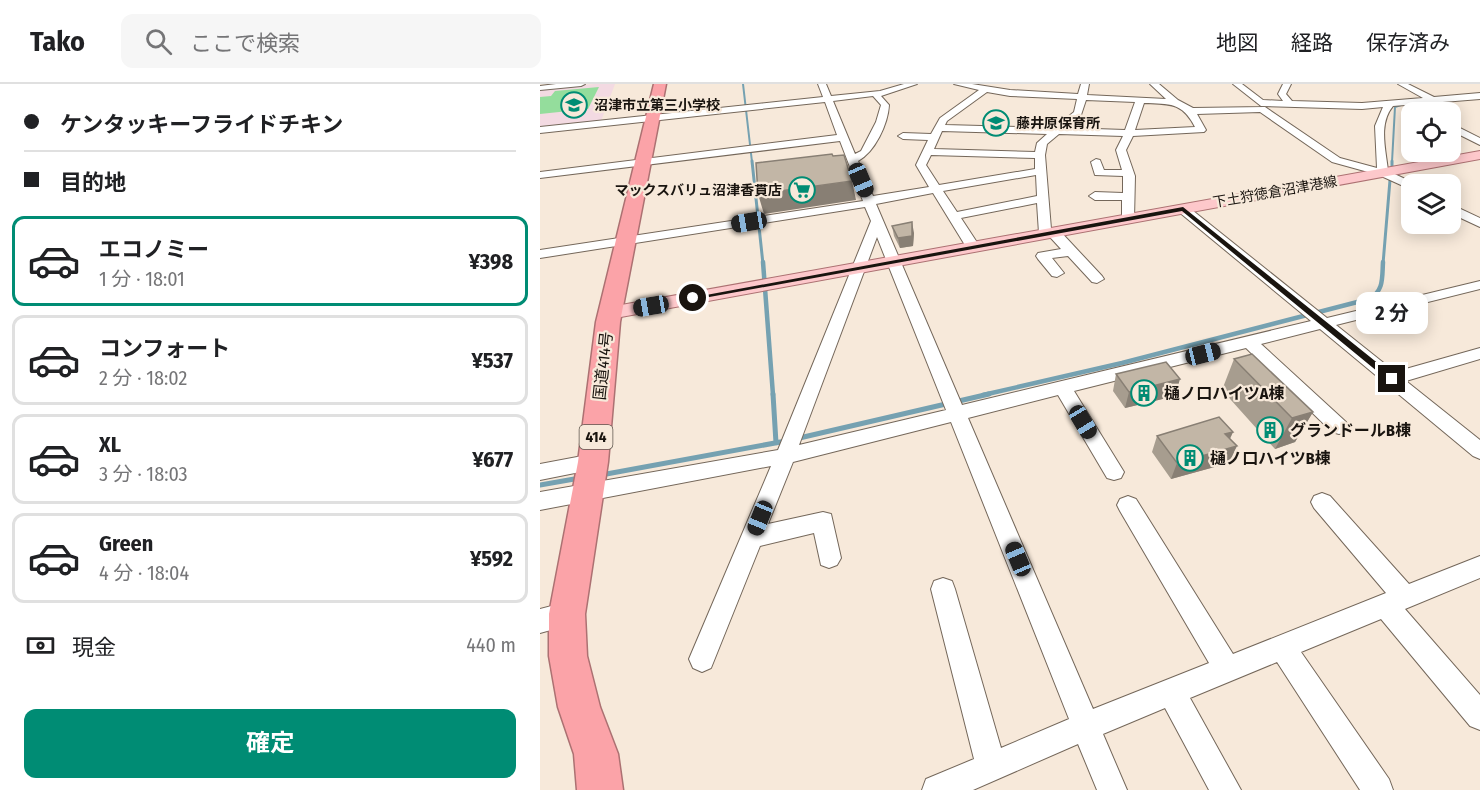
<!DOCTYPE html>
<html lang="ja">
<head>
<meta charset="utf-8">
<style>
  :root { --surface:#fff; --page:#f6f6f6; --text:#202124; --muted:#757577; --line:#e0e0e0; --accent:#008c74 }
  body { margin:0; font-family:"Fira Sans Condensed","Noto Sans JP",sans-serif; background:var(--page); color:var(--text); height:100vh; display:flex; flex-direction:column; font-size:22px; white-space:nowrap }
  * { box-sizing:border-box; margin:0 }
  p { font-size:20px; color:var(--muted) }
  .icon { flex:none; width:33px; height:33px; fill:none; stroke:currentColor; stroke-width:2; stroke-linecap:round; stroke-linejoin:round }
  .map { position:relative; flex:1; overflow:hidden }
  .side { display:flex; flex-direction:column; background:var(--surface); width:540px }
  .side>* { flex:none }
  .guide { display:grid; align-content:center; height:132px; padding:0 24px; background:var(--surface) }
  .controls { position:absolute; left:861px; top:18px; display:grid; gap:12px }
  .controls a { display:grid; place-items:center; width:60px; height:60px; border-radius:12px; background:var(--surface); box-shadow:0 3px 15px #0003; font-size:30px }
  .end { position:absolute; width:27px; height:27px; margin:-14px; border:8px solid #19140f; background:#fff; box-shadow:0 0 0 3px #fff }
  .from { border-radius:50% }
  .bubble { position:absolute; height:42px; border-radius:12px; background:var(--surface); box-shadow:0 3px 15px #0003; font-size:20px; font-weight:700; line-height:42px; text-align:center }
  .car { position:absolute; width:18px; height:36px; margin:-18px -9px; border-radius:8px; box-shadow:0 0 4px 2px #0007; background:linear-gradient(#222 24%,#8ab4d8 0 40%,#222 0 76%,#8ab4d8 0 86%,#222 0) }
  .guide b { display:flex; align-items:center; gap:21px; height:57px; font-size:22px }
  .guide b+b { border-top:2px solid var(--line) }
  .guide i { width:15px; height:15px; background:var(--text) }
  ul { padding:0; list-style:none }
  li { display:flex; align-items:center; gap:18px; height:90px; margin:0 12px 9px; padding:0 12px; border:3px solid var(--line); border-radius:12px }
  li div { flex:1 }
  li b { display:block; font-size:22px }
  li em { font-style:normal; font-weight:700 }
  li.on { border-color:var(--accent) }
  li>.icon { width:54px; height:54px; stroke-width:1.5 }
  .pay { display:flex; align-items:center; gap:15px; height:66px; padding:0 24px; font-size:22px }
  .pay p { margin-inline-start:auto }
  .button { display:flex; gap:12px; margin-top:auto; padding:12px 24px }
  .button a { flex:1; height:69px; border-radius:12px; background:var(--accent); color:#fff; font-size:24px; font-weight:700; line-height:69px; text-align:center }
  header { display:flex; align-items:center; gap:36px; box-sizing:border-box; height:84px; padding:0 30px; background:var(--surface); border-bottom:2px solid var(--line) }
  header strong { font-size:28px }
  nav { display:flex; gap:33px; margin-inline-start:auto; font-size:21px }
  .search { width:420px; height:54px; background:var(--page); display:flex; align-items:center; gap:15px; box-sizing:border-box; padding:0 21px; border-radius:12px; color:var(--muted); font-size:22px }
  main { display:flex; flex:1; min-height:0 }
  .map>svg:first-child { display:block }
  .education { fill:#f3dae2 }
  .green { fill:#94dd9c }
  .lines { fill:none; stroke-linecap:round; stroke-linejoin:round }
  .stream-far3 { stroke:#75a1b1; stroke-width:2 }
  .stream-far2 { stroke:#75a1b1; stroke-width:3 }
  .stream-far1 { stroke:#75a1b1; stroke-width:4.5 }
  .stream { stroke:#75a1b1; stroke-width:5 }
  .minor-casing { stroke:#74675a; stroke-width:2 }
  .major-casing { stroke:#ac7172; stroke-width:2 }
  .highway-casing { stroke:#ac7172; stroke-width:3 }
  .minor { fill:#fff; fill-rule:evenodd }
  .major { fill:#fdc8cb; fill-rule:evenodd }
  .highway { fill:#fba3a8; fill-rule:evenodd }
  .wall { fill:#a79d8f }
  .shaded-wall { fill:#887f74 }
  .building { fill:#c2b6a6; stroke:#887f74; stroke-width:1.5 }
  .route { fill:#19140f }
  .labels { text-anchor:middle; dominant-baseline:central; stroke-width:4.5; stroke-linejoin:round; paint-order:stroke }
  .far-poi-label { font-size:14px; font-weight:bold; fill:#19140f; stroke:#f7e9da; text-anchor:start }
  .far-street-label { font-size:14px; fill:#19140f; stroke:#f7e9da }
  .shield { fill:#f7e9da; stroke:#5c544c; stroke-width:1.5 }
  .shield-label { font-size:15px; font-weight:bold; fill:#19140f }
  .street-label { font-size:16px; fill:#19140f; stroke:#f7e9da }
  .poi-label { font-size:16px; font-weight:bold; fill:#19140f; stroke:#f7e9da; text-anchor:start }
</style>
</head>
<body>
<header>
<strong>Tako</strong>
<div class="search"><svg class="icon" aria-label="search" viewBox="0 0 24 24"><circle cx="10" cy="10" r="6"/><path d="M15 15l6 6"/></svg>ここで検索</div>
<nav><a>地図</a><a>経路</a><a>保存済み</a></nav>
</header>
<main>
<section class="side">
<div class="guide">
<b><i class="from"></i>ケンタッキーフライドチキン</b>
<b><i></i>目的地</b>
</div>
<ul>
<li class="on"><svg class="icon" aria-label="car" viewBox="0 0 24 24"><path d="M5 17H2v-5l4-1 3-4h7l3 4 3 1v5h-3M9 17h6M6 11h13"/><circle cx="7" cy="17" r="2"/><circle cx="17" cy="17" r="2"/></svg><div><b>エコノミー</b><p>1 分 · 18:01</p></div><em>¥398</em></li>
<li><svg class="icon" aria-label="car" viewBox="0 0 24 24"><path d="M5 17H2v-5l4-1 3-4h7l3 4 3 1v5h-3M9 17h6M6 11h13"/><circle cx="7" cy="17" r="2"/><circle cx="17" cy="17" r="2"/></svg><div><b>コンフォート</b><p>2 分 · 18:02</p></div><em>¥537</em></li>
<li><svg class="icon" aria-label="car" viewBox="0 0 24 24"><path d="M5 17H2v-5l4-1 3-4h7l3 4 3 1v5h-3M9 17h6M6 11h13"/><circle cx="7" cy="17" r="2"/><circle cx="17" cy="17" r="2"/></svg><div><b>XL</b><p>3 分 · 18:03</p></div><em>¥677</em></li>
<li><svg class="icon" aria-label="car" viewBox="0 0 24 24"><path d="M5 17H2v-5l4-1 3-4h7l3 4 3 1v5h-3M9 17h6M6 11h13"/><circle cx="7" cy="17" r="2"/><circle cx="17" cy="17" r="2"/></svg><div><b>Green</b><p>4 分 · 18:04</p></div><em>¥592</em></li>
</ul>
<div class="pay"><svg class="icon" aria-label="cash" viewBox="0 0 24 24"><path d="M3 7h18v10H3z"/><circle cx="12" cy="12" r="2"/></svg>現金<p>440 m</p></div>
<div class="button"><a>確定</a></div>
</section>
<div class="map">
<svg width="940" height="706" viewBox="0 0 940 706">
  <rect width="100%" height="100%" fill="#f7e9da"/>
  <path class="education" d="M55,0H75L61,37L0,44V5Z"/>
  <path class="green" d="M59,3L48,25L0,30V13L11,12L15,7Z"/>
  <g class="lines">
    <path class="stream-far3" d="M203,0L212,78
      M852,78L855,23L864,20"/>
    <path class="stream-far2" d="M212,77L223,180
      M852,82V77
      M843,180L850,96"/>
    <path class="stream-far1" d="M223,178L233,311
      M443,311L582,279L829,215C844,207 842,194 843,178"/>
    <path class="stream" d="M233,310L236,359
      M255,355L449,310
      M61,391L246,357
      M0,401L40,394"/>
    <g class="minor-casing">
      <path id="minor" d="M16,0H45L41,2L0,6V2Z
        M278,0H286L291,12L340,7L364,0H377L341,12L349,21C348,40 335,68 318,77L333,112L389,103L376,81L388,56L363,55L358,52L363,49L391,50L400,34L439,6L414,0H432L470,6L538,10L541,0H549L547,11L626,15L610,0H619L638,16L653,24L725,23L800,74L837,84L835,42L843,23L822,25L721,22L693,0H702L723,16L743,17L738,10L743,0H751L746,10L752,17L822,19L883,14L858,0H868L894,13L940,9V15L853,22C838,40 846,66 848,87L876,100H872V106L839,91L792,78L720,28L657,30L666,46L664,48L593,52L586,66L595,92L594,135L588,139L582,135V116H555L549,112L555,108L583,109V92L555,91L551,78L556,75L560,76L564,86H582L576,66L583,52L519,50L507,60L505,71L511,145H518L562,192L564,195L557,199L552,198L528,172L512,174L524,189L517,193L512,192L498,175L496,172L498,169L521,165L509,152H500L499,149L497,119L421,134L440,163L433,167L428,166L393,109L336,120L422,321L771,237L639,128V122H647L787,234L940,197V205L796,241L855,288L940,264V275L866,297L940,356V375L933,372L780,245L721,260L806,338L809,343L806,348L799,350L792,348L706,264L534,307L584,388L581,394L574,396L567,394L518,311L428,334L553,625L669,579L580,427L577,421L580,415L588,412L596,415L693,570L846,509L774,424L771,418L774,412L782,409L790,412L869,500L940,472V494L865,525L940,611V646L930,642L841,535L761,568L849,695L853,706H820L737,578L650,614L701,706H669L625,624L563,650L587,706H557L538,660L433,706H382L386,695L434,675L391,505L394,497L403,494L412,497L415,505L461,664L529,635L411,338L253,378L228,440L283,428L291,430L301,474L297,481L289,484L281,481L274,449L220,462L171,584L162,588L153,584L149,575L231,382L0,426V408L238,366L331,137L325,123L0,174V166L323,117L300,57L0,94V88L297,51L285,18L0,49V43L283,13ZM447,8L470,12L537,15L534,28L514,44L405,41L407,37ZM333,12L341,21L336,38L321,67L315,70L293,17ZM546,16L595,18L585,46L525,44L541,31ZM604,19C630,20 642,18 655,43L595,46ZM402,47L507,50L497,59L495,68L394,65ZM391,71L495,74V85L399,101L386,81ZM496,91L497,112L417,128L403,107ZM337,153L406,326L259,361Z
        M910,39L940,54V61L910,46Z
        M910,120L940,134V143L910,129Z
        M53,370L60,372L63,378L60,384L0,396V380Z
        M27,518L36,521L40,530L36,539L0,549V525Z"/>
    </g>
    <g class="major-casing">
      <path id="major" d="M940,67V75L70,235L63,233L60,229L63,225L70,223Z"/>
    </g>
    <g class="highway-casing">
      <path id="highway" d="M114,0H126L80,238L68,378L45,530L47,572L60,623L78,670L83,706H37L34,670L18,623L9,572V530L38,378L56,238Z"/>
    </g>
    <use href="#minor" class="minor"/>
    <use href="#major" class="major"/>
    <use href="#highway" class="highway"/>
  </g>
  <path class="wall" d="M352,142L374,149L373,162L360,164L354,152Z
    M694,275L773,328L755,358L735,365L682,306Z
    M576,290L635,312L585,324L573,307Z
    M693,348L690,355L689,379L631,395L612,368L617,352Z"/>
  <path class="shaded-wall" d="M312,97L316,116L224,130L218,110Z
    M372,138L374,149L373,162L360,164L358,154Z
    M640,295L635,312L585,324L589,308Z
    M773,328L755,358L735,365L752,334Z
    M693,348L685,364V350Z
    M697,362L689,379L631,395L637,379Z"/>
  <path class="building" d="M292,70L293,72L304,71L312,97L218,110L216,79Z
    M372,138V152L358,154L352,142Z
    M712,270L773,328L752,334L694,275Z
    M626,278L640,295L589,308L576,290Z
    M679,333L693,348L685,350L697,362L637,379L617,352Z"/>
  <path class="route" d="M643,123L855,293V297H849L642,127L153,216L150,214Z"/>
  <defs>
    <g id="school-ring" transform="scale(1.35)"><circle r="9.5" fill="#f7e9da" stroke="#008c74" stroke-width="1.5"/><path d="M0-5L7-2L0 1L-7-2ZM-4 1L0 2.5L4 1V4Q0 6-4 4Z" fill="#008c74"/></g>
    <g id="supermarket-ring" transform="scale(1.35)"><circle r="9.5" fill="#f7e9da" stroke="#008c74" stroke-width="1.5"/><path d="M-6-5.5h2.5l.6 2H6L4.5 2H-2.5L-4.4-4H-6ZM-1.5 3.2a1.3 1.3 0 1 0 .1 0ZM3 3.2a1.3 1.3 0 1 0 .1 0Z" fill="#008c74"/></g>
    <g id="building-ring" transform="scale(1.35)"><circle r="9.5" fill="#f7e9da" stroke="#008c74" stroke-width="1.5"/><path d="M-4-6H4V6H1V3H-1V6H-4ZM-2.5-4.3h1.7v1.8h-1.7ZM.8-4.3h1.7v1.8H.8ZM-2.5-1h1.7V.8h-1.7ZM.8-1h1.7V.8H.8Z" fill="#008c74"/></g>
  </defs>
  <g fill-rule="evenodd">
    <use href="#school-ring" x="34" y="21"/>
    <use href="#school-ring" x="456" y="39"/>
    <use href="#supermarket-ring" x="262" y="106"/>
    <use href="#building-ring" x="604" y="309"/>
    <use href="#building-ring" x="730" y="346"/>
    <use href="#building-ring" x="650" y="374"/>
  </g>
  <g class="labels">
    <g class="far-poi-label">
      <text x="54" y="21">沼津市立第三小学校</text>
      <text x="476" y="39">藤井原保育所</text>
      <text x="242" y="106" text-anchor="end">マックスバリュ沼津香貫店</text>
    </g>
    <g class="far-street-label">
      <text transform="translate(735 108) rotate(-10)">下土狩徳倉沼津港線</text>
    </g>
    <rect class="shield" x="39.5" y="341" width="33" height="24" rx="4.5"/>
    <g class="shield-label">
      <text x="56" y="353">414</text>
    </g>
    <g class="street-label">
      <text transform="translate(63 282) rotate(-84)">国道414号</text>
    </g>
    <g class="poi-label">
      <text x="624" y="309">樋ノ口ハイツA棟</text>
      <text x="750" y="346">グランドールB棟</text>
      <text x="670" y="374">樋ノ口ハイツB棟</text>
    </g>
  </g>
</svg>
<div class="controls">
<a><svg class="icon" aria-label="locate" viewBox="0 0 24 24"><circle cx="12" cy="12" r="6"/><path d="M12 2v4M12 18v4M2 12h4M18 12h4"/></svg></a>
<a><svg class="icon" aria-label="layers" viewBox="0 0 24 24"><path d="M12 4l9 5-9 5-9-5zM3 14l9 5 9-5"/></svg></a>
</div>
<i class="end from" style="left:153px;top:214px"></i>
<i class="end" style="left:852px;top:295px"></i>
<div class="bubble" style="left:816px;top:208px;width:72px">2 分</div>
<i class="car" style="left:321px;top:96px;rotate:157deg"></i>
<i class="car" style="left:209px;top:138px;rotate:261deg"></i>
<i class="car" style="left:111px;top:222px;rotate:260deg"></i>
<i class="car" style="left:663px;top:270px;rotate:76deg"></i>
<i class="car" style="left:543px;top:338px;rotate:149deg"></i>
<i class="car" style="left:220px;top:434px;rotate:202deg"></i>
<i class="car" style="left:478px;top:475px;rotate:337deg"></i>
</div>
</main>
</body>
</html>
